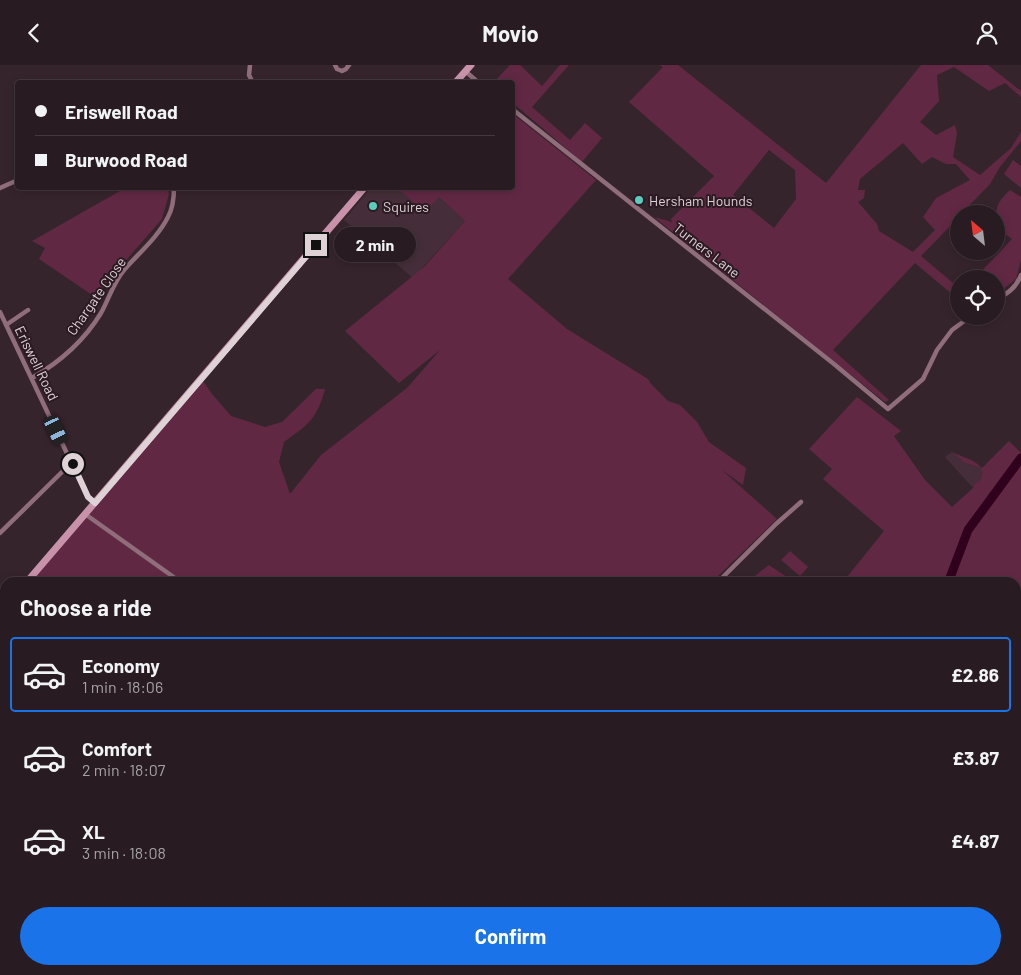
<!DOCTYPE html>
<html lang="en">
<head>
<meta charset="utf-8">
<style>
  :root { --surface:#281b21; --page:#30242a; --text:#f1f3f6; --muted:#a5a1a5; --line:#44393f; --accent:#1a73e8 }
  body { margin:0; font-family:Barlow,sans-serif; background:var(--page); color:var(--text); height:100vh; display:flex; flex-direction:column; font-size:19px; white-space:nowrap }
  * { box-sizing:border-box; margin:0 }
  p { font-size:16px; color:var(--muted) }
  .icon { flex:none; width:28px; height:28px; fill:none; stroke:currentColor; stroke-width:2; stroke-linecap:round; stroke-linejoin:round }
  .map { position:relative; flex:1; overflow:hidden }
  .sheet { position:absolute; left:0px; top:512px; width:1021px; height:398px; display:flex; flex-direction:column; background:var(--surface); border-radius:15px 15px 0 0; box-shadow:0 2px 8px #0003,0 0 0 1px var(--line) }
  .sheet>* { flex:none }
  .banner { position:absolute; left:15px; top:15px; width:500px; height:110px; border-radius:5px; box-shadow:0 2px 8px #0003,0 0 0 1px var(--line); display:grid; align-content:center; height:110px; padding:0 20px; background:var(--surface) }
  .needle { width:32px; rotate:332deg }
  .controls { position:absolute; left:950px; top:140px; display:grid; gap:10px }
  .controls a { display:grid; place-items:center; width:55px; height:55px; border-radius:50%; background:var(--surface); box-shadow:0 2px 8px #0003,0 0 0 1px var(--line); font-size:25px }
  .end { position:absolute; width:22px; height:22px; margin:-11px; border:6px solid #dfd2d7; background:#111; box-shadow:0 0 0 2px #111 }
  .from { border-radius:50% }
  .bubble { position:absolute; height:35px; border-radius:18px; background:var(--surface); box-shadow:0 2px 8px #0003,0 0 0 1px var(--line); font-size:16px; font-weight:700; line-height:35px; text-align:center }
  .car { position:absolute; width:15px; height:30px; margin:-15px -8px; border-radius:6px; box-shadow:0 0 4px 1px #0007; background:linear-gradient(#222 24%,#8ab4d8 0 40%,#222 0 76%,#8ab4d8 0 86%,#222 0) }
  .banner b { display:flex; align-items:center; gap:18px; height:48px; font-size:19px }
  .banner b+b { border-top:1px solid var(--line) }
  .banner i { width:12px; height:12px; background:var(--text) }
  ul { padding:0; list-style:none }
  li { display:flex; align-items:center; gap:15px; height:75px; margin:0 10px 8px; padding:0 10px; border:2px solid transparent; border-radius:5px }
  li div { flex:1 }
  li b { display:block; font-size:19px }
  li em { font-style:normal; font-weight:700 }
  li.on { border-color:var(--accent) }
  li>.icon { width:45px; height:45px; stroke-width:1.5 }
  h2 { padding:0 20px; font-size:22px; line-height:60px }
  .cta { display:flex; gap:10px; margin-top:auto; padding:10px 20px }
  .cta a { flex:1; height:58px; border-radius:30px; background:var(--accent); color:#fff; font-size:20px; font-weight:700; line-height:58px; text-align:center }
  header { display:flex; justify-content:space-between; align-items:center; height:65px; padding:0 20px; background:var(--surface); font-size:22px; font-weight:700 }
  .map>svg:first-child { display:block }
  .built { fill:#452e39 }
  .green { fill:#612844; fill-rule:evenodd }
  .lines { fill:none; stroke-linecap:round; stroke-linejoin:round }
  .river { stroke:#30011c; stroke-width:9 }
  .street { stroke:#8f6d7b; stroke-width:4.5 }
  .secondary { stroke:#c893aa; stroke-width:7 }
  .route { stroke:#dfd2d7; stroke-width:6 }
  .poi-dot { fill:#59cebe; stroke:#2c1a22; stroke-width:2 }
  .labels { text-anchor:middle; dominant-baseline:central; stroke-width:4; stroke-linejoin:round; paint-order:stroke }
  .poi-label { font-size:14px; fill:#dfd2d7; stroke:#2c1a22; text-anchor:start }
  .street-label { font-size:14px; fill:#dfd2d7; stroke:#2c1a22 }
</style>
</head>
<body>
<header><svg class="icon" aria-label="back" viewBox="0 0 24 24"><path d="M15 5l-7 7 7 7"/></svg>Movio<svg class="icon" aria-label="person" viewBox="0 0 24 24"><circle cx="12" cy="8" r="4"/><path d="M4 21q1-7 8-7t8 7"/></svg></header>
<div class="map">
<svg width="1021" height="910" viewBox="0 0 1021 910">
  <rect width="100%" height="100%" fill="#36242c"/>
  <path class="built" d="M428,122L465,156L413,213L344,155L371,123Z
    M952,387L965,398L981,403L982,410L980,416L974,419L973,423L945,392Z"/>
  <path class="green" d="M510,0H520L542,21L560,0H569L532,42L570,75L585,58L602,73L582,97L513,38L512,18L494,17Z
    M659,0H678L826,118L921,0H988L1021,26V32L1005,18L989,26L954,2L937,10L939,36L920,57L936,70L955,60L957,68L953,92L980,110L1011,83L1021,67V76L1000,102L990,119L961,149H959V152L921,191L959,223V235L915,198L833,285L889,335L885,337L654,152L672,157L671,154L714,111L629,37L663,2ZM903,78L922,99L932,92L946,99H956L970,115L936,133L923,152L935,165L913,187L879,166L877,159L858,137L864,133L865,125H858L860,114ZM769,85L795,105L796,134L774,163L733,130Z
    M513,49L596,115L508,214L567,264L648,314L651,319L668,336L680,340L697,357L709,377L746,403L743,420L722,405L777,454L712,517L85,518L82,515L72,518H29L203,316L212,329L231,351L265,362L282,357L316,324H325C317,354 308,360 284,377L279,397L290,429L321,390L407,323L440,285L399,318L345,266L425,201L465,156L439,132L426,145L429,147L427,149L397,123L512,122Z
    M1013,95L1021,101V123L1004,109Z
    M127,122L167,123L169,129L162,154L107,217L98,234L39,194L45,183L32,176Z
    M1010,125L1021,132V195L1016,214L996,230V214H974L1012,174L996,162C996,142 995,140 1010,125Z
    M857,332L901,366L894,371L925,415L952,442L973,423L974,419L980,416L982,410L981,403L965,398L952,387C962,392 974,394 982,403L1009,376L1021,388V910H761V905H1016V518L843,517L884,466L823,414L832,404L809,384Z
    M790,486L808,502L800,511L781,495Z
    M769,500L794,517H747Z
    M0,617L5,627V709L0,695Z
    M0,716L5,730V905H69L71,910H0Z
    M82,905H172L173,910H84Z
    M178,905H344L345,910H180Z
    M379,905H755V910H380Z"/>
  <g class="lines">
    <path class="river" d="M948,518L968,465L1021,393
      M761,905V910"/>
    <path class="street" d="M250,0L249,10L253,18
      M335,0L337,4L342,6L346,4L349,0
      M465,6L479,18
      M512,44L834,299L888,344L923,314L937,285L952,265L971,251
      M0,123L18,115
      M996,235C1008,228 1016,223 1021,210
      M0,247L80,416L89,433L95,438
      M6,260L28,245
      M32,313C60,297 84,276 101,248C109,234 113,218 124,205C139,188 158,172 168,152C173,143 174,132 174,122
      M85,449L182,518
      M0,468L63,406L73,399
      M717,518L776,459L801,437
      M0,708L5,722
      M73,905L75,910
      M353,905L354,910"/>
    <path class="secondary" d="M455,18L471,0
      M26,518L365,122
      M0,548L5,542"/>
  </g>
  <g class="lines">
    <path class="route" d="M73,399L88,432L95,438L316,180"/>
  </g>
  <g class="poi-dot">
    <circle cx="639" cy="135" r="5"/>
    <circle cx="373" cy="141" r="5"/>
  </g>
  <g class="labels">
    <g class="poi-label">
      <text x="649" y="135">Hersham Hounds</text>
      <text x="383" y="141">Squires</text>
    </g>
    <g class="street-label">
      <text transform="translate(707 185) rotate(38)">Turners Lane</text>
      <text transform="translate(96 231) rotate(-55)">Chargate Close</text>
      <text transform="translate(37 298) rotate(64)">Eriswell Road</text>
    </g>
  </g>
</svg>
<div class="controls">
<a><svg class="needle" viewBox="-14 -14 28 28"><path d="M0-13l5 13h-10z" fill="#e53935"/><path d="M0 13l5-13h-10z" fill="#a5a1a5"/></svg></a>
<a><svg class="icon" aria-label="locate" viewBox="0 0 24 24"><circle cx="12" cy="12" r="6"/><path d="M12 2v4M12 18v4M2 12h4M18 12h4"/></svg></a>
</div>
<i class="end from" style="left:73px;top:399px"></i>
<i class="end" style="left:316px;top:180px"></i>
<div class="bubble" style="left:334px;top:162px;width:82px">2 min</div>
<i class="car" style="left:56px;top:365px;rotate:155deg"></i>
<div class="banner">
<b><i class="from"></i>Eriswell Road</b>
<b><i></i>Burwood Road</b>
</div>
<section class="sheet">
<h2>Choose a ride</h2>
<ul>
<li class="on"><svg class="icon" aria-label="car" viewBox="0 0 24 24"><path d="M5 17H2v-5l4-1 3-4h7l3 4 3 1v5h-3M9 17h6M6 11h13"/><circle cx="7" cy="17" r="2"/><circle cx="17" cy="17" r="2"/></svg><div><b>Economy</b><p>1 min · 18:06</p></div><em>£2.86</em></li>
<li><svg class="icon" aria-label="car" viewBox="0 0 24 24"><path d="M5 17H2v-5l4-1 3-4h7l3 4 3 1v5h-3M9 17h6M6 11h13"/><circle cx="7" cy="17" r="2"/><circle cx="17" cy="17" r="2"/></svg><div><b>Comfort</b><p>2 min · 18:07</p></div><em>£3.87</em></li>
<li><svg class="icon" aria-label="car" viewBox="0 0 24 24"><path d="M5 17H2v-5l4-1 3-4h7l3 4 3 1v5h-3M9 17h6M6 11h13"/><circle cx="7" cy="17" r="2"/><circle cx="17" cy="17" r="2"/></svg><div><b>XL</b><p>3 min · 18:08</p></div><em>£4.87</em></li>
</ul>
<div class="cta"><a>Confirm</a></div>
</section>
</div>
</body>
</html>
